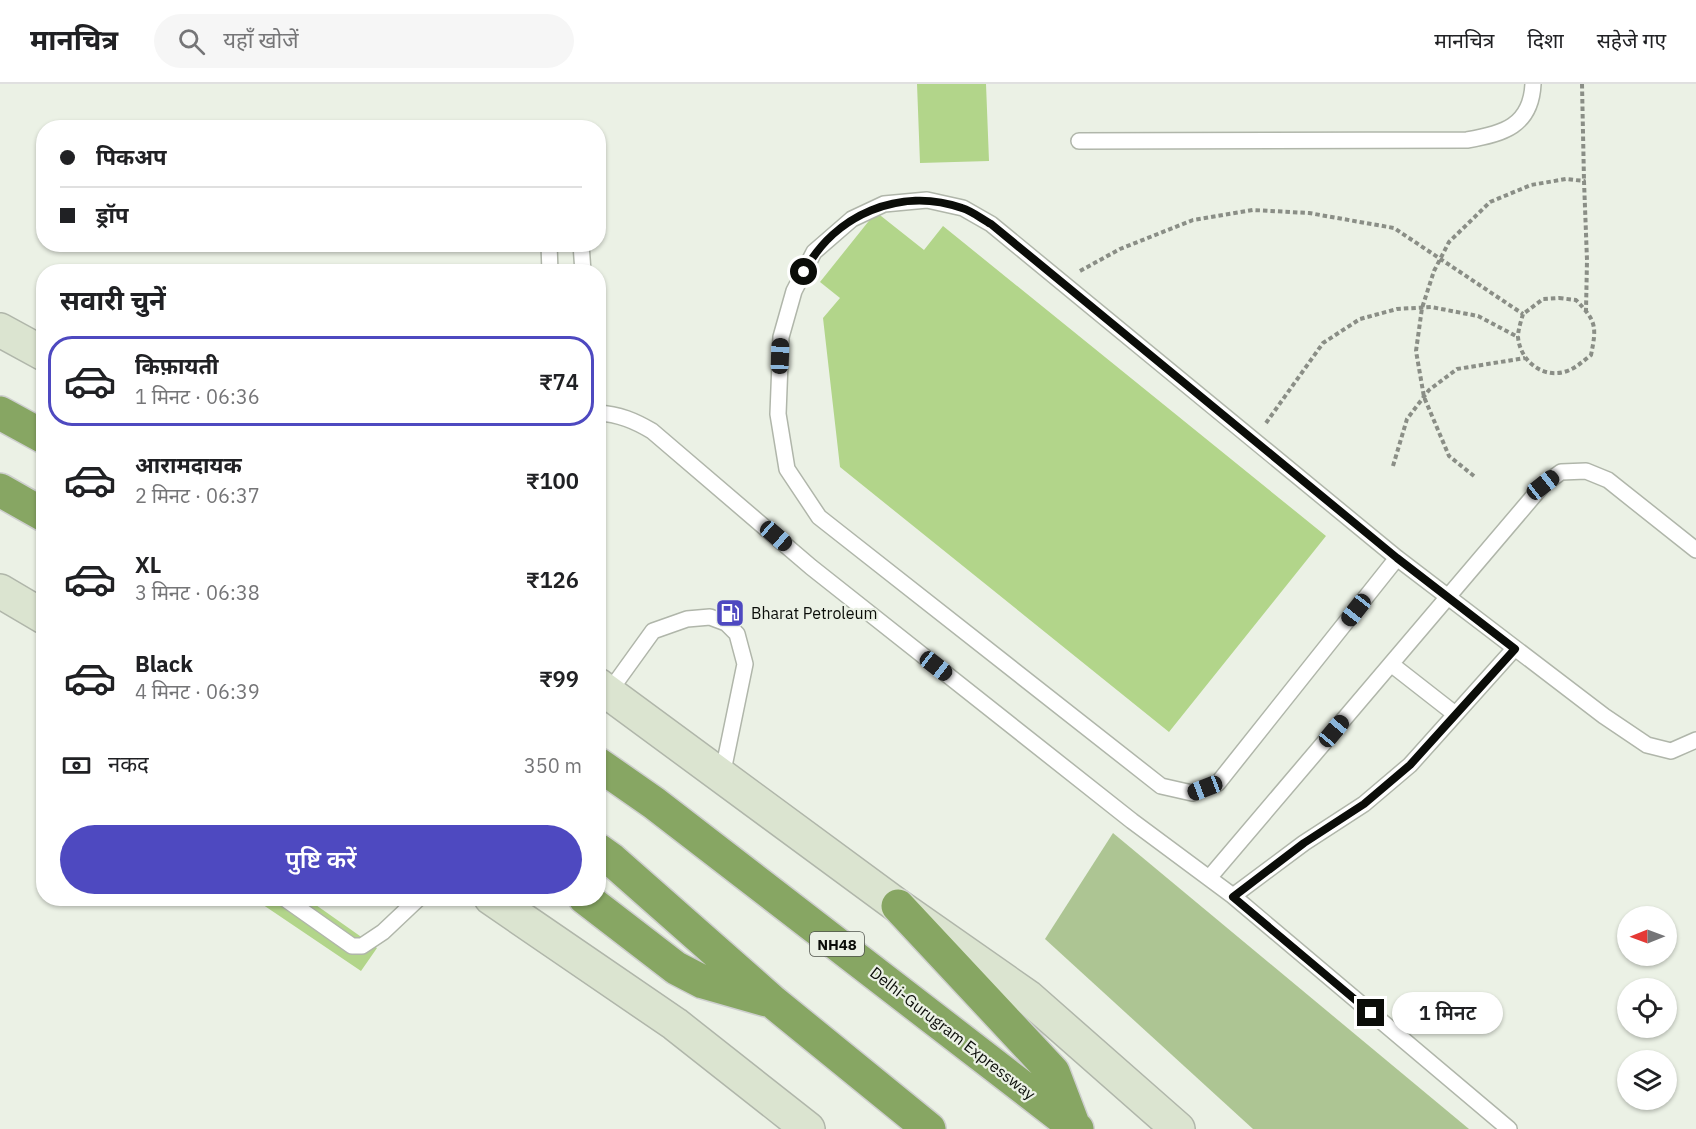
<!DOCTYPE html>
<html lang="hi">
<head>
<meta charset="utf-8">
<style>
  :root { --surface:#fff; --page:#f6f6f6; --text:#202124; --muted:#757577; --line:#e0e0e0; --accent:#4e49c0 }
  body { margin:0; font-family:"IBM Plex Sans","Noto Sans Devanagari",sans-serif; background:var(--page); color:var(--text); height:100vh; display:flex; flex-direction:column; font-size:22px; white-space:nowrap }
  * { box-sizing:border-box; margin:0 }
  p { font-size:20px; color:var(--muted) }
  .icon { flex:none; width:33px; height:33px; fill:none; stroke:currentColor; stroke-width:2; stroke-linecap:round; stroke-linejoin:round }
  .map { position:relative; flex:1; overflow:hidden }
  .sheet { position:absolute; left:36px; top:180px; width:570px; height:642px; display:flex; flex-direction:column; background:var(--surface); border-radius:24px; box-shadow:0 2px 4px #0004 }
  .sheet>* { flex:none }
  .top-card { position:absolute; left:36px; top:36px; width:570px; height:132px; border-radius:24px; box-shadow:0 2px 4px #0004; display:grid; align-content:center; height:132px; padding:0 24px; background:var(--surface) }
  .needle { width:39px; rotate:269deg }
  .tools { position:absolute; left:1617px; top:822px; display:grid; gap:12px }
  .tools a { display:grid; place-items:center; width:60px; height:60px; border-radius:50%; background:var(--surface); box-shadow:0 2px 4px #0004; font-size:30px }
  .end { position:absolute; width:27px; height:27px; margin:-14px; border:8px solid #0b0d09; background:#fff; box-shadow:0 0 0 3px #fff }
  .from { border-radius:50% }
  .bubble { position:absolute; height:42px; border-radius:21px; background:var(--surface); box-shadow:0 2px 4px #0004; font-size:20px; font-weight:600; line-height:42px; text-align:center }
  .car { position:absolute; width:18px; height:36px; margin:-18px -9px; border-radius:8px; box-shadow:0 0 4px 2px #0007; background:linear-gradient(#222 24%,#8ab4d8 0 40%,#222 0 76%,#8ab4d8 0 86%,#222 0) }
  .top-card b { display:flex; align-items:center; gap:21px; height:57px; font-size:22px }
  .top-card b+b { border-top:2px solid var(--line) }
  .top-card i { width:15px; height:15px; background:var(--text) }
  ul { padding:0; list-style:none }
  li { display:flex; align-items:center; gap:18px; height:90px; margin:0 12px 9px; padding:0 12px; border:3px solid transparent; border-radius:24px }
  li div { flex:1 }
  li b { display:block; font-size:22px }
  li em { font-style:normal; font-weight:600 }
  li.on { border-color:var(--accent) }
  li>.icon { width:54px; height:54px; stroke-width:1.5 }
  h2 { padding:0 24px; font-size:27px; line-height:72px }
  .pay { display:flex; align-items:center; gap:15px; height:66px; padding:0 24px; font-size:22px }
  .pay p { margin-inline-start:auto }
  .action { display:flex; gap:12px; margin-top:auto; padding:12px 24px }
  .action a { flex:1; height:69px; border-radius:36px; background:var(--accent); color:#fff; font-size:24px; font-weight:600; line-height:69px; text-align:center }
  header { display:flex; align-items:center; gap:36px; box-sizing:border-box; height:84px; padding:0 30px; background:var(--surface); border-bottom:2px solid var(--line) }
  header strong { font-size:28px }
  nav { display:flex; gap:33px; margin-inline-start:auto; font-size:21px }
  .search { width:420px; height:54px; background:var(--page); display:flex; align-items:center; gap:15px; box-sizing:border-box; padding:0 21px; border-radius:33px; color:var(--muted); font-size:22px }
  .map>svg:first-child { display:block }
  .green { fill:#adc593 }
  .building { fill:#b2d58a }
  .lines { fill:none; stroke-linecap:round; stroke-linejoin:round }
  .service-casing { stroke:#b0b6aa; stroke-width:18 }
  .secondary-casing { stroke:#b0b6aa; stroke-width:36 }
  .motorway-casing { stroke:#cecfce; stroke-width:36 }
  .path { stroke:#8a8e86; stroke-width:4; stroke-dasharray:4.5 3; stroke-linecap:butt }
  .service { stroke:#fff; stroke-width:15 }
  .secondary { stroke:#dbe4d0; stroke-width:33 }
  .motorway { stroke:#87a663; stroke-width:33 }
  .route { stroke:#0b0d09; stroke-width:8 }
  .labels { text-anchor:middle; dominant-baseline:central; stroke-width:4.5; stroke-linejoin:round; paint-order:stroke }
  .shield { fill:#ebf1e5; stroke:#4e514b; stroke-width:1.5 }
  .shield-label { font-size:15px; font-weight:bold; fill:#0b0d09 }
  .poi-label { font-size:16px; fill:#0b0d09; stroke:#ebf1e5; text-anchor:start }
  .street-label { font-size:16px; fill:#0b0d09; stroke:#ebf1e5 }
</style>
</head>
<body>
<header>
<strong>मानचित्र</strong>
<div class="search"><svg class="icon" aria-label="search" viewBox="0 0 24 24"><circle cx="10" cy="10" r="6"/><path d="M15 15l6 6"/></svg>यहाँ खोजें</div>
<nav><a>मानचित्र</a><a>दिशा</a><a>सहेजे गए</a></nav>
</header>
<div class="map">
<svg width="1696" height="1045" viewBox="0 0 1696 1045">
  <rect width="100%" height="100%" fill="#ebf1e5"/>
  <path class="green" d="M1113,749L1469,1045H1253L1045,855Z"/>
  <path class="building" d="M917,0H986L989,77L920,79Z
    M876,128L924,166L943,142L1326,452L1169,648L840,383L823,234L840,214L820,198Z
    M253,814H306L377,864L361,887Z"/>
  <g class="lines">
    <g class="service-casing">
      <path id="service" d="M1079,57L1467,56C1503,50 1531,42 1533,0
        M549,160L550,188
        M581,160L583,188
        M598,329C619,330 635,337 652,347L811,483L1132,737L1233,812L1509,1045
        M1397,474L1218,699L1192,709L1161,702L819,433L787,385L778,330L781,253L794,207L814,168L852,135L884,120L927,116L963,124L991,140L1397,474L1604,632L1647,661L1671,667L1696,656
        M1391,580L1455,630
        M609,608L653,547L687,535L710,533L726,539L737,550L745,580L722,692
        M1209,794L1543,401L1561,388L1586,387L1608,396L1696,466
        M1233,812L1304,759L1364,720L1410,681L1514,565
        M284,814L352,862H362L383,848L419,814"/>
    </g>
    <g class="secondary-casing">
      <path id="secondary" d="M0,246L44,270
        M0,507L44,533
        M598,601L898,822L1028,913L1178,1045
        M491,814L675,940L808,1045"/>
    </g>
    <g class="motorway-casing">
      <path id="motorway" d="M0,329L44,353
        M0,406L44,431
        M598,680L654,719L1077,1045
        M598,766L612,776L773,918L929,1045
        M585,814L676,884L703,898L766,916
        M898,822L1053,988L1074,1043"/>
    </g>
    <path class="path" d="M1582,0L1584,97
      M1080,187L1120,165L1193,136L1253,126L1309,129L1394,144L1523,230
      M1559,214L1576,216C1596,237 1597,242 1591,271C1582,278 1575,285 1564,288C1541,294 1520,276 1518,253C1518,246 1521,237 1523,230L1543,215Z
      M1266,339L1323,259L1360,235L1397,225L1431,223L1478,232L1518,253
      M1393,382L1407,335L1429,306L1457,285L1525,274
      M1474,392L1449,372L1424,313L1416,267L1422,224L1434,187L1449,158L1490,118L1531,101L1566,95L1584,97L1587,176L1586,227"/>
    <use href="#service" class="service"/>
    <use href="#secondary" class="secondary"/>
    <use href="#motorway" class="motorway"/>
  </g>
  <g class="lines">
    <path class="route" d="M804,188C834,131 900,102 962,124C972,127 982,135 991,140L1397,474L1515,565L1410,681L1364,720L1304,759L1233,813L1371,929"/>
  </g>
  <defs>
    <g id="fuel-square" transform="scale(1.5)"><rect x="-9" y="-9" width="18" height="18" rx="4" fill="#4e49c0" stroke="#ebf1e5"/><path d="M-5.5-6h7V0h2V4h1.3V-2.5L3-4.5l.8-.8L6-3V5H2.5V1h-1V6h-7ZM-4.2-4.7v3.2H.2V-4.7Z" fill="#fff"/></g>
  </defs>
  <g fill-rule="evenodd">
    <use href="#fuel-square" x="730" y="529"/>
  </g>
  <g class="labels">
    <rect class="shield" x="810" y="848" width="54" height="24" rx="4.5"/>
    <g class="shield-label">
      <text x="837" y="860">NH48</text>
    </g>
    <g class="poi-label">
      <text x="751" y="529">Bharat Petroleum</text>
    </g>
    <g class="street-label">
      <text transform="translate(953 949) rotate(38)">Delhi-Gurugram Expressway</text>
    </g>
  </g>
</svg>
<div class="tools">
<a><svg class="needle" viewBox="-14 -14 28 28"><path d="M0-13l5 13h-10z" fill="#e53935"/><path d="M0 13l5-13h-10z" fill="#757577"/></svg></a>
<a><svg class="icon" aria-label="locate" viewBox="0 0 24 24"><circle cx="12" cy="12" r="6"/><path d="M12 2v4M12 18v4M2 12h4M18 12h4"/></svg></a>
<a><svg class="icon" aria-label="layers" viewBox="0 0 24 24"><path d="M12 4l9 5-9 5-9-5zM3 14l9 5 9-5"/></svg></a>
</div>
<i class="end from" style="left:804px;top:188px"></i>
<i class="end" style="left:1371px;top:929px"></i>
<div class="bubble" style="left:1392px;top:908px;width:111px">1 मिनट</div>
<i class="car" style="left:780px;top:272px;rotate:2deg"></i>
<i class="car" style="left:1543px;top:401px;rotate:52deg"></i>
<i class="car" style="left:776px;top:452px;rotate:131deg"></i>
<i class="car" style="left:1356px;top:526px;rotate:218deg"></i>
<i class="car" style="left:936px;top:582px;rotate:128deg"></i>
<i class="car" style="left:1334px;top:647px;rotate:40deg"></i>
<i class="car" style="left:1205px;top:704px;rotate:249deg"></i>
<div class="top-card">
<b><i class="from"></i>पिकअप</b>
<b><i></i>ड्रॉप</b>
</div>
<section class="sheet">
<h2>सवारी चुनें</h2>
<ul>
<li class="on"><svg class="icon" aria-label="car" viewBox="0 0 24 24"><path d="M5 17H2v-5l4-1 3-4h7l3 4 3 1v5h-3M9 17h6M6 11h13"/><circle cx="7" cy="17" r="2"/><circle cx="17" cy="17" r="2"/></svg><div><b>किफ़ायती</b><p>1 मिनट · 06:36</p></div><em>₹74</em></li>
<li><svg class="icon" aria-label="car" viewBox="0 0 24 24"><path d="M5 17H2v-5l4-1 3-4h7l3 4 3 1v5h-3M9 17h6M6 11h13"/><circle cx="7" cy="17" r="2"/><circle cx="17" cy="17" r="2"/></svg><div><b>आरामदायक</b><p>2 मिनट · 06:37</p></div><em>₹100</em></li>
<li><svg class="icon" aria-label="car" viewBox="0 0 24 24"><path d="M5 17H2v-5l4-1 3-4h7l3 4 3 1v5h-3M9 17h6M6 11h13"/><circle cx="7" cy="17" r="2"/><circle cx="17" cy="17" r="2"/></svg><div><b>XL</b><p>3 मिनट · 06:38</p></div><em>₹126</em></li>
<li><svg class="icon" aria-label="car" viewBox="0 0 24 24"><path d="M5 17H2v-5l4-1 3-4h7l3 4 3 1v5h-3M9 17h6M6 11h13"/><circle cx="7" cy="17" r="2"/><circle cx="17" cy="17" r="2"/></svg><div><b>Black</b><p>4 मिनट · 06:39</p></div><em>₹99</em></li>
</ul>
<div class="pay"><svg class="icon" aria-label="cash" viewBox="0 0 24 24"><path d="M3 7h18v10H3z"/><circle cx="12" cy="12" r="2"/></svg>नकद<p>350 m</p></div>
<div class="action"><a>पुष्टि करें</a></div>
</section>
</div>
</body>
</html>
